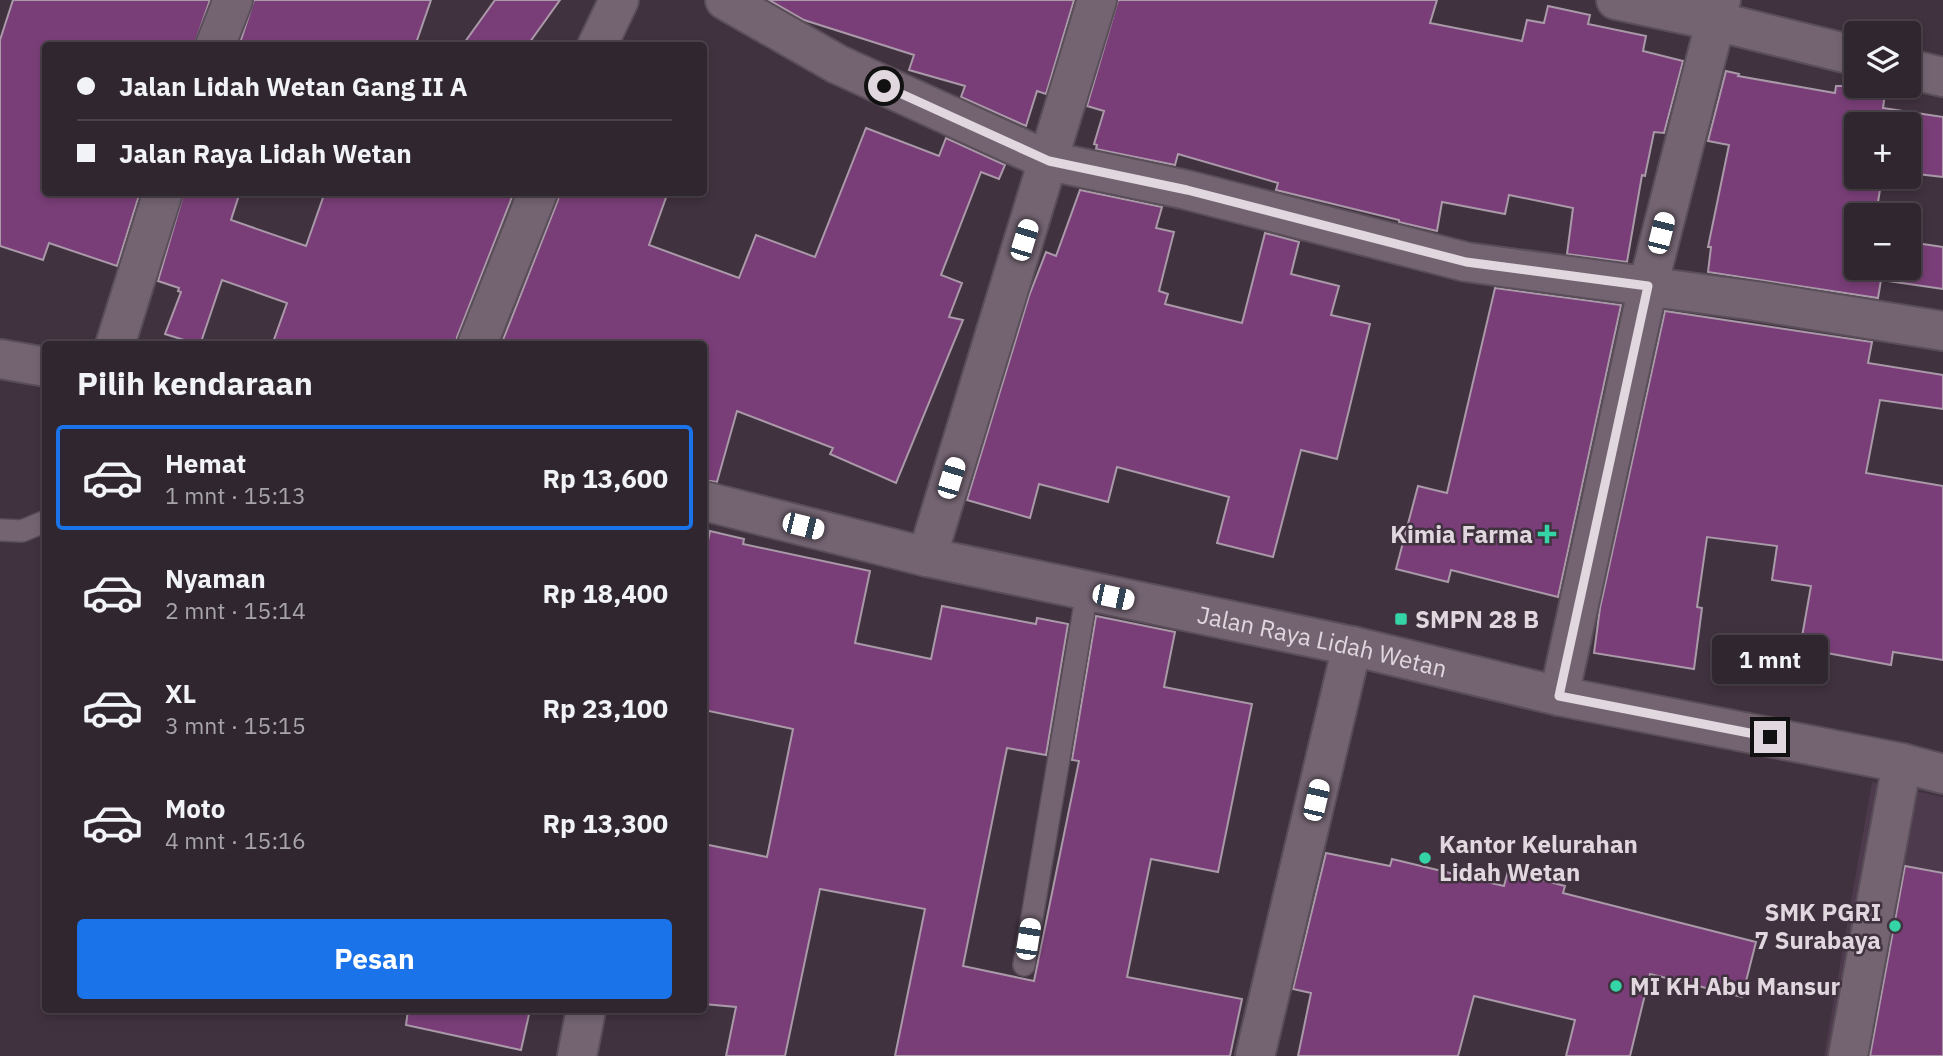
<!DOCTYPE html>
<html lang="id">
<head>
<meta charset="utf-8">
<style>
  :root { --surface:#30262f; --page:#3c323b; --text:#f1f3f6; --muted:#a8a5aa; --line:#4b434b; --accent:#1a73e8 }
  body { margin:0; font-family:"IBM Plex Sans",sans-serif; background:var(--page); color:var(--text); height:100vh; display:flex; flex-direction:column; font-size:26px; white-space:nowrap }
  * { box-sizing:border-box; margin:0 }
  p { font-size:23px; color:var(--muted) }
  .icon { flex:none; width:38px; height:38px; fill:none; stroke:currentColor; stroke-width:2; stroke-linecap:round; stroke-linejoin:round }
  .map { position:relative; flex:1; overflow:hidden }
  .details { position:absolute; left:42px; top:341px; width:665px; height:672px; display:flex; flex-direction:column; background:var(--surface); border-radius:7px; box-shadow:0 4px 10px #0003,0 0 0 2px var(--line) }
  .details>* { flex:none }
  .top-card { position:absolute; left:42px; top:42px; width:665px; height:154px; border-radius:7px; box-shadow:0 4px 10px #0003,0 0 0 2px var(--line); display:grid; align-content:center; height:154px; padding:0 35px; background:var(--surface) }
  .buttons { position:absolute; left:1844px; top:21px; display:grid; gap:14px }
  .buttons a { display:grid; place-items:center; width:77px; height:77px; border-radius:7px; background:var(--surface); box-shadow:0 4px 10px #0003,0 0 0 2px var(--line); font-size:35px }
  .end { position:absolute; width:32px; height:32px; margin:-16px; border:9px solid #e0d7df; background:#111; box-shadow:0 0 0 4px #111 }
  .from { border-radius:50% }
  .bubble { position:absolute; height:49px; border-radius:7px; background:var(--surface); box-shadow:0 4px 10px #0003,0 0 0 2px var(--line); font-size:23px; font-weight:800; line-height:49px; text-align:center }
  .car { position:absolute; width:21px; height:42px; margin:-21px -10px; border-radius:9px; box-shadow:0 0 5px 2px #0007; background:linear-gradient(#fff 24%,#345 0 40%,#fff 0 76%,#345 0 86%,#fff 0) }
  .top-card b { display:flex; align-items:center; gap:24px; height:66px; font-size:26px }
  .top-card b+b { border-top:2px solid var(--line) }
  .top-card i { width:18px; height:18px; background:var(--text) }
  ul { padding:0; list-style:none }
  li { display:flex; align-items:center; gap:21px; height:105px; margin:0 14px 10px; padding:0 21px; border:4px solid transparent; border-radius:7px }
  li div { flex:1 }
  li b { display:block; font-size:26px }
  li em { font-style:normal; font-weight:800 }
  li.on { border-color:var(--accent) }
  li>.icon { width:63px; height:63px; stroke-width:1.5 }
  h2 { padding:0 35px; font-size:32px; line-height:84px }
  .action { display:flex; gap:14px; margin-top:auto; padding:14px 35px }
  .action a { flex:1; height:80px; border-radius:7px; background:var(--accent); color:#fff; font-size:28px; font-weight:800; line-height:80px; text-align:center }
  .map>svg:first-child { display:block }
  .built { fill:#4d3a4c }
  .building { fill:#793e77; stroke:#aa99a9; stroke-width:2 }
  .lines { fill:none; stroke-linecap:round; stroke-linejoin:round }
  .lane-casing { stroke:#5a4f59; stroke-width:24 }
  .street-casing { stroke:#5a4f59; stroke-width:42 }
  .secondary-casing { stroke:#5a4f59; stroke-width:42 }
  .lane { stroke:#746472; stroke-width:21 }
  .street { stroke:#746472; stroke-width:38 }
  .secondary { stroke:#746472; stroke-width:38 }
  .route { stroke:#e0d7df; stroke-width:9 }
  .poi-dot { fill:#35d4a7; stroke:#40323f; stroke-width:2.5 }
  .labels { text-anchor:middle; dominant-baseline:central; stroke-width:5; stroke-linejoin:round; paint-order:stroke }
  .poi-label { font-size:24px; font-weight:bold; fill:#e0d7df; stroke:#40323f; text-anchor:start }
  .street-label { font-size:24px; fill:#e0d7df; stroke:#40323f }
</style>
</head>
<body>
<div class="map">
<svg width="1943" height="1056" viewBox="0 0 1943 1056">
  <rect width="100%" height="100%" fill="#40323f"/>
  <path class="built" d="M1872,782L1943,797V1056H1824Z"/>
  <path class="building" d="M13,0H210L194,46H46V192H140L117,266L49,243L43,260L0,246V40Z
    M254,0H431L415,46H239Z
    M495,0H560L527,46H462Z
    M769,0H1074L1046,94L1037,91L1026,126L961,97L965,86L909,70L914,55L804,20Z
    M1118,0H1437L1430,23L1522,41L1527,20L1544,23L1548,6L1590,15L1588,24L1646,36L1643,51L1683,61L1664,133L1654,132L1645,176L1642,175L1627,262L1567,254L1573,208L1509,195L1505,214L1442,202L1437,231L1399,222V220L1276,190L1278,183L1178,154L1175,165L1096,149L1097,145L1094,144L1104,111L1087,106Z
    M1726,71L1739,74L1738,76L1835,93L1836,86H1886L1883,108L1943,117V177L1909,173V124H1857V177H1882L1876,215H1857V268H1909V242L1943,247V289L1881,280L1878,298L1708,272L1711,247H1708L1729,145L1708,141Z
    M866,128L939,156L946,138L1005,165L999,179L981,172L941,275L962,283L949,317L963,320L896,483L830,454L833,448L737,411L717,482L704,480V345H501L558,200L559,192H668L649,245L739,278L756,235L815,257Z
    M1080,190L1162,207L1156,228L1174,232L1159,291L1168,294L1165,304L1242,323L1265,233L1299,242L1291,274L1339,286L1331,315L1370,324L1337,459L1301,450L1273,557L1217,543L1229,497L1117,467L1108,502L1039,484L1030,518L967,500L1029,296L1046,252L1056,256Z
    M184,192H240L231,220L306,246L325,192H514L457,337L456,345H272L287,303L222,280L200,345L165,334L181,292L178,291L179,288L158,281Z
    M1495,288L1621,305L1558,597L1451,570L1448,582L1396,569L1418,486L1447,493Z
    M1665,311L1872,342L1868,363L1943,375V409L1880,400L1866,473L1943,486V660L1893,652L1891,665L1800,648L1811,586L1772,580L1777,546L1707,537L1697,607L1702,608L1694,669L1594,653L1600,608Z
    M710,531L744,539L743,544L870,571L855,643L931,659L942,606L1036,624L1037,618L1068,624L1046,755L1007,748L963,966L1034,981L1079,761L1072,760L1096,616L1175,632L1164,687L1252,704L1218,872L1151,859L1127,977L1242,999L1230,1056H895L925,909L820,889L785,1056H726L736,1007L704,1004V844L767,857L793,729L704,710V560Z
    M1326,853L1390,866L1392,859L1504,886L1508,871L1565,886L1563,893L1756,942L1742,997L1650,974L1630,1056H1566L1575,1020L1474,996L1458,1056H1298L1311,993L1293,989Z
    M1905,866L1943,873V1056H1870Z
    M408,1010H530L521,1050L406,1025Z"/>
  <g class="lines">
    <g class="lane-casing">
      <path id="lane" d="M0,530L22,531L46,521
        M1024,965L1087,592"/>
    </g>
    <g class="street-casing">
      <path id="street" d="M725,0L837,64L1049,161L1187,190L1466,262L1756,301L1943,331
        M1616,0L1715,21L1857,56
        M215,46L233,0
        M597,46L619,0
        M1909,69L1943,77
        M115,345L163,192
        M477,345L538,192
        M927,557L1097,0
        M1559,696L1648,286L1721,0
        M577,1056L586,1010
        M1255,1056L1352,646
        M1848,1056L1902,763"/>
    </g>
    <g class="secondary-casing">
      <g id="secondary">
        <path d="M0,359L46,367"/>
        <path id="s1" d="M704,501L927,557L1352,646L1559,696L1902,763L1943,774"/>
      </g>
    </g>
    <use href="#lane" class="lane"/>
    <use href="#street" class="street"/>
    <use href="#secondary" class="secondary"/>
  </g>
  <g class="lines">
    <path class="route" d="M884,86L1049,161L1187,190L1466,262L1648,286L1559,696L1770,737"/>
  </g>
  <g class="poi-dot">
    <path d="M1543.5 523.5h7v7h7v7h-7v7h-7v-7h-7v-7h7z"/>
    <rect x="1394" y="612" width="14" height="14" rx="3.5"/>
    <circle cx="1425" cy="858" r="7"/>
    <circle cx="1895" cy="926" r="7"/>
    <circle cx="1616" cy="986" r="7"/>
  </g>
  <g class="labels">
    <g class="poi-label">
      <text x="1533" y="534" text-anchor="end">Kimia Farma</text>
      <text x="1415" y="619">SMPN 28 B</text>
      <text x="1439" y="844">Kantor Kelurahan<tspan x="1439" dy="28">Lidah Wetan</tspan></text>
      <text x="1881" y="912" text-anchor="end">SMK PGRI<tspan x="1881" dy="28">7 Surabaya</tspan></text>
      <text x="1630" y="986">MI KH Abu Mansur</text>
    </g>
    <g class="street-label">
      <text stroke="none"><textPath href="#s1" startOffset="634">Jalan Raya Lidah Wetan</textPath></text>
    </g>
  </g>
</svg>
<div class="buttons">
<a><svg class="icon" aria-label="layers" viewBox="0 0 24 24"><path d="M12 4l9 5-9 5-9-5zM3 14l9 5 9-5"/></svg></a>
<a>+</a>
<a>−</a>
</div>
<i class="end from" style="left:884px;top:86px"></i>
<i class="end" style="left:1770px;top:737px"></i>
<div class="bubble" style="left:1712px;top:635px;width:116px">1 mnt</div>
<i class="car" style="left:1661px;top:233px;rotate:14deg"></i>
<i class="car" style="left:1024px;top:240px;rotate:17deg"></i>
<i class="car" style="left:951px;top:478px;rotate:17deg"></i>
<i class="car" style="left:803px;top:526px;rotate:104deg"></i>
<i class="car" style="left:1113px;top:597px;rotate:102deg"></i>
<i class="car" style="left:1316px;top:800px;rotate:13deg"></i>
<i class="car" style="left:1028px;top:939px;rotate:9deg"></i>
<div class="top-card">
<b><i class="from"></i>Jalan Lidah Wetan Gang II A</b>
<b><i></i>Jalan Raya Lidah Wetan</b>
</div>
<section class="details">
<h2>Pilih kendaraan</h2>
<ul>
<li class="on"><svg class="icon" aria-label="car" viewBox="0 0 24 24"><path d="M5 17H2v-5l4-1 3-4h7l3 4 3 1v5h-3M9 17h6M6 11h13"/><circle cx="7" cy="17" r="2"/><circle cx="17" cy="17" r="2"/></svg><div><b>Hemat</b><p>1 mnt · 15:13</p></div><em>Rp 13,600</em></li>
<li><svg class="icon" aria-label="car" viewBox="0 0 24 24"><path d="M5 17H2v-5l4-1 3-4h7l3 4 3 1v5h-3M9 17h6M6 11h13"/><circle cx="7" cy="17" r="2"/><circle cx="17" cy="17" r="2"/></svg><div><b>Nyaman</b><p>2 mnt · 15:14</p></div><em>Rp 18,400</em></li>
<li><svg class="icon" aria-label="car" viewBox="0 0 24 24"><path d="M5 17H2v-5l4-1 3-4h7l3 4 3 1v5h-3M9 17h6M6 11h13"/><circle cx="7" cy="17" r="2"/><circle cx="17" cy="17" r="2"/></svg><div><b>XL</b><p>3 mnt · 15:15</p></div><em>Rp 23,100</em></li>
<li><svg class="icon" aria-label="car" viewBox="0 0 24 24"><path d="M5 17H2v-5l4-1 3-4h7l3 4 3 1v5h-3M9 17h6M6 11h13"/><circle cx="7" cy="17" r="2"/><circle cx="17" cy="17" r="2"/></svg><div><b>Moto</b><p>4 mnt · 15:16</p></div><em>Rp 13,300</em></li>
</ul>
<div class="action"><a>Pesan</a></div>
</section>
</div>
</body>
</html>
